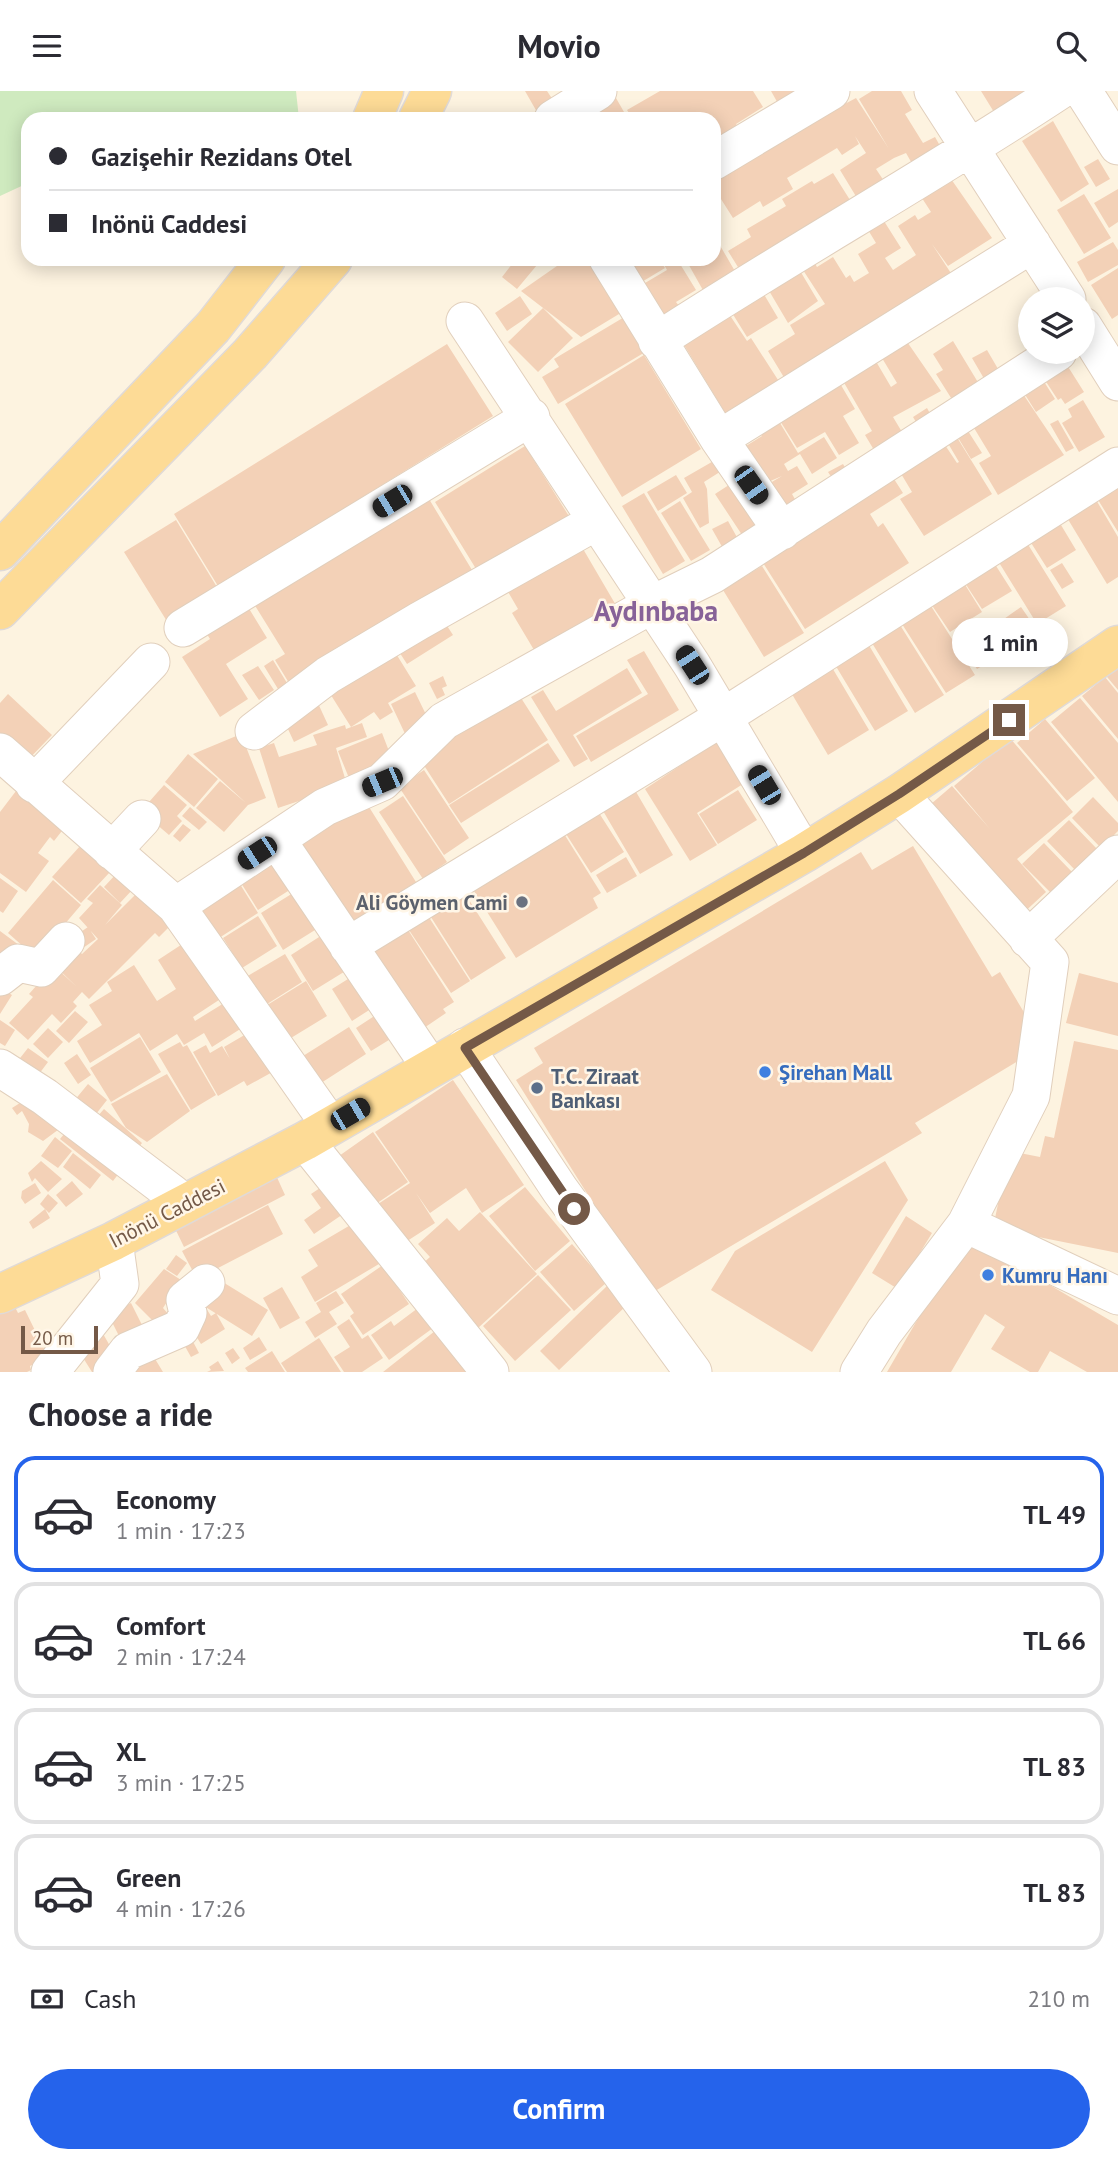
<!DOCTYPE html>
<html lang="en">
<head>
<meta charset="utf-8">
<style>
  :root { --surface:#fff; --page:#f7f7f7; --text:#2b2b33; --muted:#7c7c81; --line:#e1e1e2; --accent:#2563eb }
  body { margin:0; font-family:"PT Sans",sans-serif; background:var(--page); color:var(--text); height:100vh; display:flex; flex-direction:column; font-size:26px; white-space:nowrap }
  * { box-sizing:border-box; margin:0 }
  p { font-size:23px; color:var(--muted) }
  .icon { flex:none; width:38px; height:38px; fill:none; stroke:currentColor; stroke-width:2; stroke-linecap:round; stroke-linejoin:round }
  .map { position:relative; height:1281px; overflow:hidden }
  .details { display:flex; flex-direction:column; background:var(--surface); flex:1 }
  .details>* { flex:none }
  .hud { position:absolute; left:21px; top:21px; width:700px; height:154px; border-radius:21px; box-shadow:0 4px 18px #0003; display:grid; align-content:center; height:154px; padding:0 28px; background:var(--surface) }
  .fabs { position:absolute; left:1018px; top:196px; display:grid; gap:14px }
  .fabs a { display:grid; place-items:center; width:77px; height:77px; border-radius:50%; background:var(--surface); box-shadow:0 4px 18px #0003; font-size:35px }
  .scale { position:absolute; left:21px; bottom:18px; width:77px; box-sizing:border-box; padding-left:7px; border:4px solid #745947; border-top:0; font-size:19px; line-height:24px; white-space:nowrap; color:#745947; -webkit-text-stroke:5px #fff6e7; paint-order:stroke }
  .end { position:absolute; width:32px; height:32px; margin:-16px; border:9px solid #745947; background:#fff; box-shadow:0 0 0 4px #fff }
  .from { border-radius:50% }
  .bubble { position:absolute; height:49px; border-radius:24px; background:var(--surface); box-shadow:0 4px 18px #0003; font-size:23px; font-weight:600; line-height:49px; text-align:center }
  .car { position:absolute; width:21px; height:42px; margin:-21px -10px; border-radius:9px; box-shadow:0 0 5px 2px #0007; background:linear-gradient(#222 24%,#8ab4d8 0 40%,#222 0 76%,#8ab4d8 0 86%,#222 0) }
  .hud b { display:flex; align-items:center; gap:24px; height:66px; font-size:26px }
  .hud b+b { border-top:2px solid var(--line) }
  .hud i { width:18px; height:18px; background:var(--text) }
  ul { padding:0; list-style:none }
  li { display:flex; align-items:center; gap:21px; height:116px; margin:0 14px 10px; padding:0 14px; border:4px solid var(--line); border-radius:21px }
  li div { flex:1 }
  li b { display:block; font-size:26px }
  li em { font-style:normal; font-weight:600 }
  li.selected { border-color:var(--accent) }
  li>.icon { width:63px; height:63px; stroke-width:1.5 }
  h2 { padding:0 28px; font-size:32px; line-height:84px }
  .pay { display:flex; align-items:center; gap:18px; height:77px; padding:0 28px; font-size:26px }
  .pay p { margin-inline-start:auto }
  .action { display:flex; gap:14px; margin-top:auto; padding:14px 28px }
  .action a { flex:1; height:80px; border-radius:42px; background:var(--accent); color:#fff; font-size:28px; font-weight:600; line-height:80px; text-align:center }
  header { display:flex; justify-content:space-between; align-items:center; height:91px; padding:0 28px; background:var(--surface); font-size:32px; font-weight:600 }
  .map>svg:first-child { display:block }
  .green { fill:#cfeabf }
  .building { fill:#f3d1b7 }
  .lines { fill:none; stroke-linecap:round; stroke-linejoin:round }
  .minor-casing { stroke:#e1cfbc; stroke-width:39 }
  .major-casing { stroke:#e0dad7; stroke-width:41 }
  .minor { stroke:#fff; stroke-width:37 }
  .major { stroke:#fddb96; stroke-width:38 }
  .route { stroke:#745947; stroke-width:9 }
  .worship-dot { fill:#6b7280; stroke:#fff6e7; stroke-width:2.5 }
  .shop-dot { fill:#3f7fe0; stroke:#fff6e7; stroke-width:2.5 }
  .service-dot { fill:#5c6f8a; stroke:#fff6e7; stroke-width:2.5 }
  .labels { text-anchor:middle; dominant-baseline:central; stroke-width:5; stroke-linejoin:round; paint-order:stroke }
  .worship-label { font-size:21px; font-weight:bold; fill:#5b616d; stroke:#fff6e7; text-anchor:end }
  .shop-label { font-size:21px; font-weight:bold; fill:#366cbe; stroke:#fff6e7; text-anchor:start }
  .service-label { font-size:21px; font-weight:bold; fill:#4e5e75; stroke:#fff6e7; text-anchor:start }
  .street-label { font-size:21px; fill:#745947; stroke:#fff6e7 }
  .district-label { font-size:28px; font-weight:bold; fill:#876298; stroke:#fff6e7 }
</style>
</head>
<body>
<header><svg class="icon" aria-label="menu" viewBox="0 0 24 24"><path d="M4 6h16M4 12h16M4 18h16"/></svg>Movio<svg class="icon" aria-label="search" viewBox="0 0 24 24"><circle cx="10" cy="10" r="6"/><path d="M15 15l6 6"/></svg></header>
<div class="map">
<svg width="1118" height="1281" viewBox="0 0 1118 1281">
  <rect width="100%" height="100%" fill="#fdf3e0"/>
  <path class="green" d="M0,0H296L299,28H28V92L0,105Z"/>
  <path class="building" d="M525,0H547L559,18L541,28Z
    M612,0L628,28H586Z
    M660,0H753L763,16L736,33L744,47L714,66V28H633L627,19Z
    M771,0H807L780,16Z
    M872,0H901L912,19L905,23L923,52L935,46L943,60L914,76L906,62L894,67L876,78L884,90L857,107L840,79L866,62L855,45L859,53L842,64L837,57L787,87L793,98L763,116L760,110L733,127L714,97V83L856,7L889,58L859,8Z
    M981,0H1027L997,26Z
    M1053,30L1089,93L1061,111L1022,50Z
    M1098,68L1110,88L1096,96L1084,76Z
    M833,82L850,109L741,181L728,160L751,146L747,138L786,115L782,108L812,90L814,93Z
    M949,85L992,147L948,175L932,153L956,190L788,293L768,260L795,243L790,234L825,213L803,179L814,171L817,176L833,166L846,187L850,184L854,191L869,182L858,163L876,152L862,129L877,119L901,157L885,167L893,179L916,164L898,135L915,124L918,129L931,121L920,104Z
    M1118,98V131L1109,137L1094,112Z
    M1084,103L1111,147L1084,163L1057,119Z
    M718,151L736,182L704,201L686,169L714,168V153Z
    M1113,151L1118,159V174L1088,191L1077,171Z
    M516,168H542L517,198L502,186Z
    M567,168H591L624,220L581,246L521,200Z
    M637,168H659L665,177L640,192L628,173Z
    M671,168H677L696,199L676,211L679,215L664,224L645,192L667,179L663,172Z
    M796,173L818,210L788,232L768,198Z
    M1118,177V224L1112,228L1091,194Z
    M756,190L778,227L747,246L724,209Z
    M520,205L532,223L507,240L495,222Z
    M543,217L573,247L538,281L508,251Z
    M727,220L747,250L751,247L780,292L727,325L681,249Z
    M626,225L647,260L558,313L542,286L559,276L554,268Z
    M901,242L941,300L893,326L905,346L880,369L865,344L872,340L839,283L874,267L891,296L897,292L876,257Z
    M953,250L979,293L958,318L936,283L943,279L933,263Z
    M447,253L493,325L255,473L221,500L174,423Z
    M987,259L1001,283L986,291L972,267Z
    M1060,263L1084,301L1065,313L1061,307L1058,309L1037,277Z
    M644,264L701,358L622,406L565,313Z
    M1036,278L1055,308L1036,321L1017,291Z
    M838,289L855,318L843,325L859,352L839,364L825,341L797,357L777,325Z
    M1021,300L1064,364L998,404L979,372L991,365L971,332Z
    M1083,309L1105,346L1079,361L1062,332L1072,326L1068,318Z
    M927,317L933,328L919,336L913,326Z
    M777,327L798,362L824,346L837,367L812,383L800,363L784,373L788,380L797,375L808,393L792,403L796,410L780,420L765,395L782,385L768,391L746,355L762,345L757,338Z
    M961,329L982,362L971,368L951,335Z
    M1058,329L1074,357L1066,361L1050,333Z
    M941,348L957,372L959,371L949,354L958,348L992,403L924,445L900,408L912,401L897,376Z
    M525,355L572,430L481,486L435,411Z
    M717,368L723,379L704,391L707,398L709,432L700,437L683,407L692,401L684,387Z
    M843,373L846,378L832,387L828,381Z
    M885,374L903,402L870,423L878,436L883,432L909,472L805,538L758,464Z
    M676,384L687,402L658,420L647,401Z
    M1118,390V441L1095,404Z
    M732,392L773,441L750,456L715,403Z
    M644,402L685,470L663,483L622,415Z
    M1095,407L1118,446V486L1107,493L1066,425Z
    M429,408L472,479L289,592L275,569L285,563L254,513Z
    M680,410L710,459L691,470L661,422Z
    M176,429L220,501L168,532L124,461Z
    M1058,429L1076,459L1047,477L1028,447Z
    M728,430L744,459L729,468L712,438Z
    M1024,447L1066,515L1037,533L995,465Z
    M579,451L617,516L537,564L512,522L518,518L504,494Z
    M991,467L1012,500L982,518L961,486Z
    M1062,472L1074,491L1062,498L1050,479Z
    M762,475L804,542L764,566L723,499Z
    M964,492L982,521L950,541L931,513Z
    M245,511L267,547L226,573L248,608L220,626L182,566L210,548L203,537Z
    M931,515L975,584L946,602L902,533Z
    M1021,516L1039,542L995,573L977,547Z
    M440,524L453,544L407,573L394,553Z
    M900,534L944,604L915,622L872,552Z
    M969,544L987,572L977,578L959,550Z
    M867,551L908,620L875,640L834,572Z
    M644,560L679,619L591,671L576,645L648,603L627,569Z
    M395,561L416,595L388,612L393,621L380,629L374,621L351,636L329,601Z
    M1118,567V599L1102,580Z
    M827,568L869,639L828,664L786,593Z
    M273,569L287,592L278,598L264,575Z
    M258,575L274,599L259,609L242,584Z
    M627,577L642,602L573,644L588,668L574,676L531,606L543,599L556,620Z
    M443,585L447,595L442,597L445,604L437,608L429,592Z
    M1105,586L1118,602V648L1082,605Z
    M514,596L548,649L449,713L416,662Z
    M415,601L433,638L407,647L391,613Z
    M8,603L52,644L25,672L0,648V612Z
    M1080,607L1118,652V711L1051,631Z
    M316,608L328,634L294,651L281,623Z
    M1045,628L1095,687L1067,710L1017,652Z
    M362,632L367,646L336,657L347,694L278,717L259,657L274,652L279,666L317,654L313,644L345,634L346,638Z
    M382,642L392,668L351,692L338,660Z
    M241,643L266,707L248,714L224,741L196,717L220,690L246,712L193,663Z
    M1010,647L1073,721L1017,768L1046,801L1019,826L924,719L952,695L990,738L954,695Z
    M716,651L743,693L697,722L717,754L690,770L645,698Z
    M548,652L560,670L461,732L449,714Z
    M188,663L218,688L194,716L165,691Z
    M424,679L469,747L444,764L399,696Z
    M164,694L187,714L177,725L182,730L169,744L141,720Z
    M632,694L673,764L640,783L599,713Z
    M738,699L757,729L718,753L699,723Z
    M16,700L65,736L54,750L50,746L38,762L49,770L26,801L0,782V721Z
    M403,705L447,771L423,788L379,721Z
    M1093,706L1118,732V740L1101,757L1072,727Z
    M364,708L416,791L344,837L286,746Z
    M592,711L624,761L591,782L559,732Z
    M190,716L207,731L199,739L182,725Z
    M1069,729L1098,759L1076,780L1047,750Z
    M183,733L191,739L180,751L173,745Z
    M561,738L601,802L593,807L598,817L516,867L469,792Z
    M1044,752L1073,782L1052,803L1022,773Z
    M81,754L110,781L81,812L52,786Z
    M913,755L992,886L1000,881L1025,923L1018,970L915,1032L922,1042L650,1203L516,989L543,972L534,957L861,761L872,779Z
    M275,760L296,795L258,819L236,784Z
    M626,766L637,785L607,802L596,784Z
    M117,782L133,798L120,812L104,796Z
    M0,787L18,800L3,822L0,820Z
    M53,789L81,814L58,841L41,871L8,842Z
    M238,790L258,822L219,847L198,814Z
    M457,790L506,867L471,889L422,812Z
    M100,794L122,814L105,834L137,802L170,835L159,846L155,842L89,908L82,901L73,911L77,915L61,932L52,923L28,949L9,932L33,906L29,903L54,875L77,896L50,870L70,851L82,863L98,848L79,827L93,812L87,808Z
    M301,797L323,834L283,859L261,822Z
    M423,817L470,890L451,902L403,830Z
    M258,825L277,855L242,877L223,847Z
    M403,831L454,911L443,918L446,922L421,939L366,855Z
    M88,836L96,848L80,859L72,847Z
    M330,839L352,876L313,900L291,864Z
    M0,840L23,857L0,868Z
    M190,848L225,905L193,926L195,930L229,909L245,935L212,956L204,942L184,954L177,943L150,960L139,942L90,972L77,950L102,934L89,914L112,900L107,891L134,874L157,910L176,898L158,869Z
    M285,863L302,891L264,915L246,886Z
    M1079,882L1118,892V945L1066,932Z
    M356,883L377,914L352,930L332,898Z
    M306,890L327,925L286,950L264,916Z
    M0,897L12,904L0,923Z
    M75,920L88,931L69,952L56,940Z
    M382,920L397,944L371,960L356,937Z
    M0,929L15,939L5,955L0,952Z
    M349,936L366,963L321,992L303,965Z
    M48,937L63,951L48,967L33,953Z
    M253,939L276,979L247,995L244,990L218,1005L193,961L206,954L210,962L222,955L230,968L224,956Z
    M140,946L161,981L111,1011L90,977Z
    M1074,950L1118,959V1162L993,1137L1009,1060L1040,1066L1045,1045L1054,1047Z
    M180,951L183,956L187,954L216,1004L191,1019L158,963Z
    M28,957L48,971L33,991L13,976Z
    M77,963L91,984L78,993L64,972Z
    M167,983L190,1020L147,1051L126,1037L111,1013Z
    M453,989L524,1094L482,1122L466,1097L430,1122L416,1102L435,1132L401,1154L375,1115L410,1092L375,1041Z
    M88,993L107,1009L89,1032L69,1016Z
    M31,1005L70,1030L43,1050L28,1041L29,1033L22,1020L17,1024L12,1017Z
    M104,1018L142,1052L128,1069L108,1051L118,1038L106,1051L89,1035Z
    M74,1031L126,1073L113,1090L60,1048Z
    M373,1041L408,1091L373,1115L339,1065Z
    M55,1046L72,1060L58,1077L41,1065Z
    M73,1062L101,1084L90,1098L63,1076Z
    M41,1070L62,1088L48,1101L35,1087L32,1091L28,1082Z
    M885,1070L908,1109L812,1261L711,1199L735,1160Z
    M275,1082L285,1104L184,1156L168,1123Z
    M72,1090L83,1103L66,1116L56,1104Z
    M329,1091L349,1119L314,1143L304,1129L321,1117L311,1103Z
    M35,1092L41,1102L25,1113L21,1107L22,1100Z
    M525,1096L570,1150L535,1180L489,1125Z
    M48,1103L58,1112L49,1122L40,1113Z
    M268,1114L283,1143L197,1188L182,1160Z
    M45,1118L50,1127L33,1138L29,1131Z
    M480,1121L537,1183L478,1237L421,1174L430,1166L418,1153L447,1127L459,1140Z
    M906,1125L932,1142L898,1198L872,1182Z
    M359,1129L384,1170L315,1211L301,1186L318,1175L308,1159Z
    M966,1145L1118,1234V1281H1087L1050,1260L1038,1281H1030L991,1258L1005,1236L985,1223L951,1281H887Z
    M572,1153L606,1192L574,1220L540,1181Z
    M176,1164L187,1172L177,1185L166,1178Z
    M383,1174L409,1213L363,1244L350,1225L354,1222L341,1203Z
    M164,1178L181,1189L163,1217L176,1232H155L135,1212Z
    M538,1184L571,1219L515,1270L483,1235Z
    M213,1185L268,1219L252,1245L204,1215Z
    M608,1194L627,1214L559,1279L540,1260Z
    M282,1196L300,1227L280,1238L263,1207Z
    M336,1200L344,1212L329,1221L337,1233L315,1247L305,1231L321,1221L316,1212Z
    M131,1212L143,1236L120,1247L108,1223Z
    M14,1214L18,1222L25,1219L48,1266L30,1275L31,1279L27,1281H0V1221Z
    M206,1217L211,1225L216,1222L225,1238L201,1253L186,1229Z
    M418,1217L433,1237L389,1269L371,1244L391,1230L394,1235Z
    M349,1228L362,1248L368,1244L383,1267L362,1281H344L334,1266L350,1256L337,1236Z
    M435,1240L468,1281H383Z
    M102,1241L114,1262L103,1281H92L80,1262Z
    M190,1245L199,1262L191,1266L182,1250Z
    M259,1246L267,1259L250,1269L243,1257Z
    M319,1247L341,1281H287L281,1272Z
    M233,1257L240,1267L232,1273L225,1262Z
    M149,1258L163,1281H132Z
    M272,1260L285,1281H248L245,1277Z
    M218,1270L224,1280L207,1281L211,1279L209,1276Z"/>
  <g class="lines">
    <g class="minor-casing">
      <path id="minor" d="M933,0L1067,208
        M1083,0L1118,55
        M553,28L598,0
        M714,70L831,0
        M608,168L719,348L782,440
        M465,230L692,574L804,762
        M1083,235L1118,291
        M657,250C789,164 927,87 1059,0
        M719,348L1032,153
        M183,537L531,326
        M254,640L328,584L419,530L597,430
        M0,661L176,815L330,1034
        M34,693L151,571
        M277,749L431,977
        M112,760L142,728
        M176,815L325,716L382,691L444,630L653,513L712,484L1058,261
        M1028,848L1118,763
        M348,855L723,626L1118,375
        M0,886L18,872L41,877L66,850
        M465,956L560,1099L693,1281
        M0,977L45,1006L173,1103
        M305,1050L490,1281
        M966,1133L1118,1205
        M50,1281L120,1193L114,1150
        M112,1281L128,1260L181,1237L188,1222L185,1209L206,1192
        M859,1281L884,1241L966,1133L1031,1005L1050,871L899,703"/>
    </g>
    <g class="major-casing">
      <path id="major" d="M372,28L384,0
        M418,28L432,0
        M0,460L213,236L266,168
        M0,519L250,263L333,168
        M0,1203L114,1150L305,1050L804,762L899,703L1118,554"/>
    </g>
    <use href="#minor" class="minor"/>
    <use href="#major" class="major"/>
  </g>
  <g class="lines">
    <path class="route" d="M574,1118L465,957L804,762L899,703L1009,629"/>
  </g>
  <circle class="worship-dot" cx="522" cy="811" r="7"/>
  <g class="shop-dot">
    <circle cx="765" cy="981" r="7"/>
    <circle cx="988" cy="1184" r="7"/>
  </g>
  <circle class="service-dot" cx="537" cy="997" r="7"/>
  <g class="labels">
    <g class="worship-label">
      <text x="508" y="811">Ali Göymen Cami</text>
    </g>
    <g class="shop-label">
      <text x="779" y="981">Şirehan Mall</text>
      <text x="1002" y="1184">Kumru Hanı</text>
    </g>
    <g class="service-label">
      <text x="551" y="985">T.C. Ziraat<tspan x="551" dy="24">Bankası</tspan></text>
    </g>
    <g class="street-label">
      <text transform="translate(167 1122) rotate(-27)">Inönü Caddesi</text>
    </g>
    <g class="district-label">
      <text x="656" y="519">Aydınbaba</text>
    </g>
  </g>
</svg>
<div class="fabs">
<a><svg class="icon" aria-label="layers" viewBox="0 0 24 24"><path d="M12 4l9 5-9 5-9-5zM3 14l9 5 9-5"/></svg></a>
</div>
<div class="scale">20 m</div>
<i class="end from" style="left:574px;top:1118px"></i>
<i class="end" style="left:1009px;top:629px"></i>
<div class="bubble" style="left:952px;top:527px;width:116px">1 min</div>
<i class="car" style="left:751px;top:394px;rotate:145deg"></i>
<i class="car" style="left:392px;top:410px;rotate:239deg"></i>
<i class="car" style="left:692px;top:574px;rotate:327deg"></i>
<i class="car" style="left:382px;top:691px;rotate:247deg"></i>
<i class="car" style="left:764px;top:694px;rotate:329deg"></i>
<i class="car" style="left:257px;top:762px;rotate:237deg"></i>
<i class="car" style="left:350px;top:1023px;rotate:60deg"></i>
<div class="hud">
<b><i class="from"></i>Gazişehir Rezidans Otel</b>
<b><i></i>Inönü Caddesi</b>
</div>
</div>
<section class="details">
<h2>Choose a ride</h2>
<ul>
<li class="selected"><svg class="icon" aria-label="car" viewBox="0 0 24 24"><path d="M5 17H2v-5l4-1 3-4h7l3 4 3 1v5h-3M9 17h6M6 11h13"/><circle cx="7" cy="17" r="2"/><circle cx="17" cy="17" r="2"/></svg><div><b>Economy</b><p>1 min · 17:23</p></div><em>TL 49</em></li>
<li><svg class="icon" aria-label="car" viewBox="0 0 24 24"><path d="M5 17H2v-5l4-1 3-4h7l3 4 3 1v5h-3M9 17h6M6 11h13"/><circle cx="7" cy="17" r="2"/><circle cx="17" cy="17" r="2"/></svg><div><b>Comfort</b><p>2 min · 17:24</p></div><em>TL 66</em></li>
<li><svg class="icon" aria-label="car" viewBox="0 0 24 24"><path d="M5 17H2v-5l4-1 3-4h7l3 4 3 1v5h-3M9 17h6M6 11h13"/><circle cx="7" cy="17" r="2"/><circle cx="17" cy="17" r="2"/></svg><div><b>XL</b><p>3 min · 17:25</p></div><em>TL 83</em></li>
<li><svg class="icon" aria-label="car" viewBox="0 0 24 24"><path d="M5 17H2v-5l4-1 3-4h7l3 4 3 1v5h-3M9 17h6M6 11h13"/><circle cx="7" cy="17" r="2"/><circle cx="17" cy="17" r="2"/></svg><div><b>Green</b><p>4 min · 17:26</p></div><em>TL 83</em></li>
</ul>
<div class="pay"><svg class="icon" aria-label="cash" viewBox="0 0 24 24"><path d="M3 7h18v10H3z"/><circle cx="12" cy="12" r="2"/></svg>Cash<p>210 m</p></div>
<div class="action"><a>Confirm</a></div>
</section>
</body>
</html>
